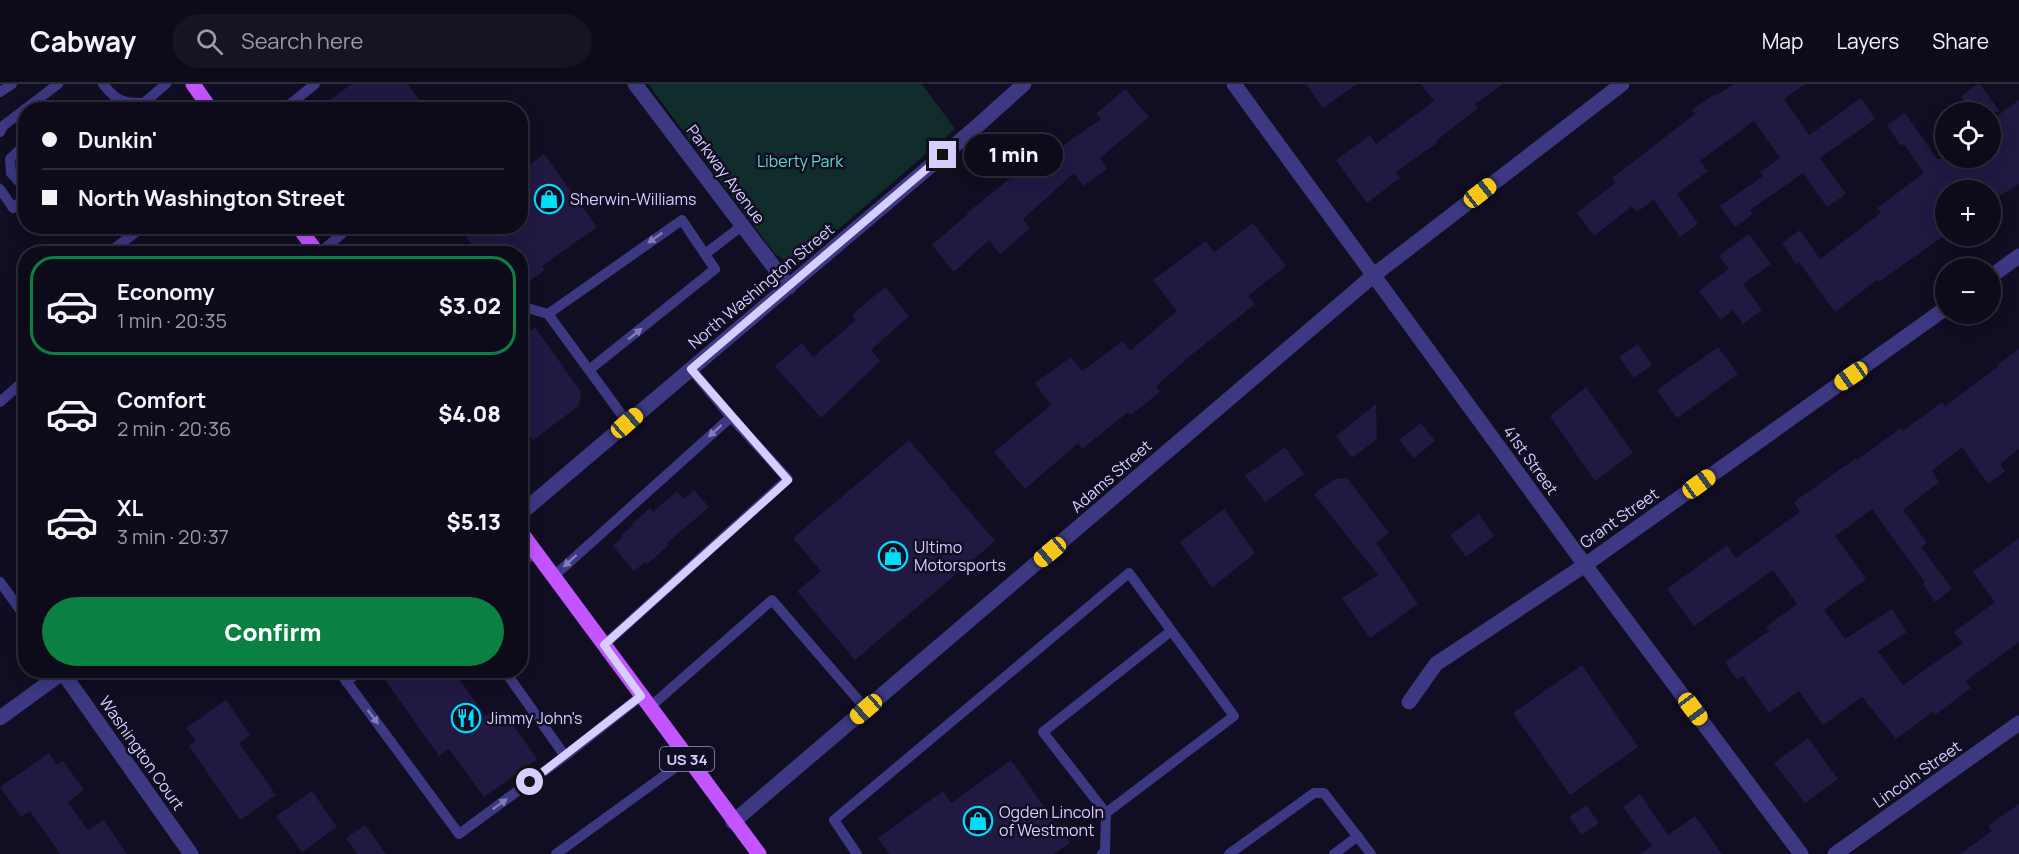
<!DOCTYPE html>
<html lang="en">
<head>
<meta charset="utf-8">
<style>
  :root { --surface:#0d0a1a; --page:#161323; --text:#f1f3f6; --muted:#9a9aa2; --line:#2d2b39; --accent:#0b8043 }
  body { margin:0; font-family:Manrope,sans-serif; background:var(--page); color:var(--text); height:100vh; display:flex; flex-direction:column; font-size:22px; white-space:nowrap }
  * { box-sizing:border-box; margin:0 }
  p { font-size:20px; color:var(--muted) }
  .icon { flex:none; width:33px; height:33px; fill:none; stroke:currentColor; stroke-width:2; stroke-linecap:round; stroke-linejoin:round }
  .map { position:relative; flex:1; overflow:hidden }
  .sheet { position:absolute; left:18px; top:162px; width:510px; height:432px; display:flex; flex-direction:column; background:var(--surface); border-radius:24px; box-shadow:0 3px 15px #0003,0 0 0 2px var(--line) }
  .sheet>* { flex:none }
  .hud { position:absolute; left:18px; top:18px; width:510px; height:132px; border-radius:24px; box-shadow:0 3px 15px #0003,0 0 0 2px var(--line); display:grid; align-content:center; height:132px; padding:0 24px; background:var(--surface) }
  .fabs { position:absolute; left:1935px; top:18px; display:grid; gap:12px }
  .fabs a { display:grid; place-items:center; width:66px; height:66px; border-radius:50%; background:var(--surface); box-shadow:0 3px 15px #0003,0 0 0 2px var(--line); font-size:30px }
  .end { position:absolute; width:27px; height:27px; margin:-14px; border:8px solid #d5ceff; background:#111; box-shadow:0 0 0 3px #111 }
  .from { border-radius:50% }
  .bubble { position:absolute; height:42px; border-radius:21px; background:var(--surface); box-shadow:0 3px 15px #0003,0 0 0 2px var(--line); font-size:20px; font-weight:800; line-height:42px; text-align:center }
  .car { position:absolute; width:18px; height:36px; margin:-18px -9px; border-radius:8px; box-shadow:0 0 4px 2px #0007; background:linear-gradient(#f5c518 24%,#345 0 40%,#f5c518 0 76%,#345 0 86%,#f5c518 0) }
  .hud b { display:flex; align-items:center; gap:21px; height:57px; font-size:22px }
  .hud b+b { border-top:2px solid var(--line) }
  .hud i { width:15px; height:15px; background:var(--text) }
  ul { padding:10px 0 0; list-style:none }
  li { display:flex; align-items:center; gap:18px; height:99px; margin:0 12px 9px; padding:0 12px; border:3px solid transparent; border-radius:24px }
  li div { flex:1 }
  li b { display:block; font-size:22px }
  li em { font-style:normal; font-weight:800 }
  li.current { border-color:var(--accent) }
  li>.icon { width:54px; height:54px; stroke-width:1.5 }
  .action { display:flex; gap:12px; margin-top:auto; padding:12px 24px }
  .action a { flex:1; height:69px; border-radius:36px; background:var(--accent); color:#fff; font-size:24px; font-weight:800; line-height:69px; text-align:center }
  header { display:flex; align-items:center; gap:36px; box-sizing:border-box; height:84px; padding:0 30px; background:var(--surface); border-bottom:2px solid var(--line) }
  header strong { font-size:28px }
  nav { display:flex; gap:33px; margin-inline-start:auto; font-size:21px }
  .search { width:420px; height:54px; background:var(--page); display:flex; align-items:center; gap:15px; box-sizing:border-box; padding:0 21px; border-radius:33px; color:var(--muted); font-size:22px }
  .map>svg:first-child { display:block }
  .green { fill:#102c2b }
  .building { fill:#221943 }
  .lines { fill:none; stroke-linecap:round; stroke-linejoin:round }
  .service { stroke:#3c3881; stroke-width:10 }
  .minor { stroke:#3c3881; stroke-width:15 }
  .primary { stroke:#c255ff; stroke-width:15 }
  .oneway { fill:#817cba }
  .route { stroke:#d5ceff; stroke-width:8 }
  .labels { text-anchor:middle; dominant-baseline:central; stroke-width:5; stroke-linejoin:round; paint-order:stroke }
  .shield { fill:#110d22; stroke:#9a94bd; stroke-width:1.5 }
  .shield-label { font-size:15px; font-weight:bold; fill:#d5ceff }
  .park-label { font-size:16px; fill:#5adfc0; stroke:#110d22 }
  .street-label { font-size:16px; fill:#d5ceff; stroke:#110d22 }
  .poi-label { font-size:16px; fill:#d5ceff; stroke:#110d22; text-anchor:start }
</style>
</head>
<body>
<header>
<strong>Cabway</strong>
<div class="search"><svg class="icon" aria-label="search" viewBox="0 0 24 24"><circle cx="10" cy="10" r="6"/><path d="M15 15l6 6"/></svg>Search here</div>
<nav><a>Map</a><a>Layers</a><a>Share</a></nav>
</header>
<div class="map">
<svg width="2019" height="770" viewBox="0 0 2019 770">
  <rect width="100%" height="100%" fill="#110d22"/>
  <path class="green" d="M648,0H922L955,45L805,174C791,181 786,178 774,169Z"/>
  <path class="building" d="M352,0H408L426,26H316Z
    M1306,0H1357L1323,24Z
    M1421,0H1503L1475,20L1478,24L1436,57L1437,59L1396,88L1400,94L1367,119L1336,76L1370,51L1376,60L1434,17Z
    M1734,0H1805L1784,15L1809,51L1861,14L1875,35L1820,74L1846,110L1827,123L1803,89L1750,126L1753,130L1735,143L1720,122L1763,92L1760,88L1780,74L1754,37L1700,77L1708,87L1677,110L1698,140L1680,153L1654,116L1637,128L1632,122L1594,152L1577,129L1615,99L1612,94L1695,30L1692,26L1716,9L1717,11Z
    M1978,0H1980L2000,28H1972L1961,12Z
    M1125,5L1149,33L1100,74L1107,85L1083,102L1074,89L1023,135L1030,144L1000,170L989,156L954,188L932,161L968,130L967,129L1043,68L1047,73L1101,35L1096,30Z
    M2019,16V100L1990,118V106H1946V150L1879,198L1877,196L1835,228L1799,178L1796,180L1782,159L1800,146L1820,175L1881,129L1877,124L1924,89L1904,60L1901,62L1887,41L1905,29L1937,75L1990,74V37Z
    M544,70L597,143L542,182L545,186L520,204V170H478L459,142H520V88Z
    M1253,139L1286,182L1248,212L1255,220L1190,272L1156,302L1160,308L1131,331L1128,328L1082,365L1078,359L1025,405L994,368L1051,321L1035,299L1071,273L1082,287L1123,257L1130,267L1177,227L1153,196L1206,157L1214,168Z
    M1749,150L1771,180L1743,200L1762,226L1743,240L1733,226L1721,236L1699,207L1729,185L1719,172Z
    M885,203L909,232L871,266L880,277L821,334L775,282L802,259L813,273L856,236L852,231Z
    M535,243L581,308L579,322L533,356L520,340V255Z
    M1638,260L1652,281L1634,294L1619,273Z
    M1718,263L1738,290L1677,334L1657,306Z
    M2019,265V365L2000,380L2005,387L1988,400L1962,363L1932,387L1939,398L1903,426L1927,459L1921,463L1952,505L1935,518L1923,500L1925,498L1872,425L1835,452L1866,495L1824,526L1845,555L1892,525L1907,548L1878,567L1903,601L1963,559L1954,548L1995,518L1973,488L2019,454V558L1966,597L1971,604L1935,631L1933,628L1896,655L1862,613L1823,641L1799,607L1769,629L1743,592L1737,596L1725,578L1769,547L1766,543L1797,520L1773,486L1694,542L1667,505L1727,461L1736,474L1800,428L1794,418L1856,374L1857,376L1901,344L1903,347L1942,318L1945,322L1998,283L1997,281Z
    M1586,303L1633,369L1595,397L1550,332Z
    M1376,320L1377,355L1352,374L1336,352Z
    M1421,339L1435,357L1414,374L1399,356Z
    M909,356L995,457L855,576L797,507L821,487L793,454Z
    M1285,363L1304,390L1265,418L1245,392Z
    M1347,394L1389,449L1376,459L1418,520L1370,554L1342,514L1378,491L1314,410L1335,395Z
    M694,406L709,423L667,459L669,461L647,480L645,478L634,487L613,462L623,453L621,451L633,441L632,440L650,424L653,428L677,407L684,415Z
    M1224,425L1255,469L1212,504L1180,458Z
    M1479,430L1494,452L1466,473L1450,451Z
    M1582,581L1638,663L1570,711L1513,629Z
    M378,586H453L485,632L493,627L496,632L503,627L537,675L484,713L449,665L439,672Z
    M226,616L250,651L239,659L276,711L240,736L189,662L196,657L186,644Z
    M1808,654L1838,695L1805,719L1774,679Z
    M49,669L57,681L63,677L84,706L68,718L88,746L104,736L127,770H60L30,727L21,733L0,703Z
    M1011,676L1070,759L1054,770H889L878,754L943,707L951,719Z
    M312,707L337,743L302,768L276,732Z
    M1640,710L1668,751L1695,732L1722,770H1640L1652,762L1623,723Z
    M2019,720V770H1960L1992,747L1988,742Z
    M1586,721L1599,739L1582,751L1569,733Z
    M365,741L386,770H357L346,754Z"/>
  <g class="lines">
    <path class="service" d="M103,0C116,16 121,19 141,19
      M0,8L12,0
      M139,23L166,0
      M283,26L315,0
      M0,48L3,42L58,0
      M26,60L10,75L11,89L26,105
      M0,105L13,124L26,113
      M107,170L144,142
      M318,170L351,142
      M705,170L743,141
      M520,225L524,223L548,230L627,338
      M548,230L682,136L715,185L589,286
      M691,285L731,333
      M0,318L26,295
      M520,480L536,468
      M554,492L731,333L788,395L604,561
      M0,498L26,534
      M338,586L459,750L565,672L641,612
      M504,586L565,672
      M346,598L361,586
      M650,623L772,516L866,625
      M1106,729L1043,648L1171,547
      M556,770L687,675
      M857,770L834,736L1129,489L1234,632L1106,729L1105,768L1102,770
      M1229,770L1314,709H1324L1371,770
      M1334,770L1358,752"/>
    <path class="minor" d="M635,0L789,203
      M1234,0L1585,481L1801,770
      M1990,193L2019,172
      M520,430L974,45L1024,0
      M63,589L191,770
      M1409,618L1436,580L1585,481L1946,224
      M0,634L66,586
      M733,738L1374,191L1622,0
      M1835,770L2019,639"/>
    <path class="primary" d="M193,0L211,26
      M298,142L318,170
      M520,447L759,770"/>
  </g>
  <defs><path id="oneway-solid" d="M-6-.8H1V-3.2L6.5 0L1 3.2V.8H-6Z" transform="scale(1.5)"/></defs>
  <g class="oneway">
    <use href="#oneway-solid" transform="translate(655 154) rotate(145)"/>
    <use href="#oneway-solid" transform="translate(635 250) rotate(-39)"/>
    <use href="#oneway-solid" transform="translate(715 347) rotate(138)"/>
    <use href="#oneway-solid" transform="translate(570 477) rotate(138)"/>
    <use href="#oneway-solid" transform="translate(373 633) rotate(53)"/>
    <use href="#oneway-solid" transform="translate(500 720) rotate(-36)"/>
  </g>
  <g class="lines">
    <path class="route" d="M530,698L641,612L604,561L788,396L691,285L943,71"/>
  </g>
  <defs>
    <g id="shop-ring" transform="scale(1.5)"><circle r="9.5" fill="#110d22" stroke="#00dcf9" stroke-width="1.5"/><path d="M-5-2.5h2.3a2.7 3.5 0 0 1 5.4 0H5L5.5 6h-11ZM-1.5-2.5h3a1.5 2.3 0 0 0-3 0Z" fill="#00dcf9"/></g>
    <g id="restaurant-ring" transform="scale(1.5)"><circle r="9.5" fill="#110d22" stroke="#00dcf9" stroke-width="1.5"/><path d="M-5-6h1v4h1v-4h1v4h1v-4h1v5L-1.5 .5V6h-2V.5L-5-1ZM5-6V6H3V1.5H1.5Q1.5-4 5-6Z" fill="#00dcf9"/></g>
  </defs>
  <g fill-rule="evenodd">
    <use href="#shop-ring" x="549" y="115"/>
    <use href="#shop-ring" x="893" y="472"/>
    <use href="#restaurant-ring" x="466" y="634"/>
    <use href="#shop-ring" x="978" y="737"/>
  </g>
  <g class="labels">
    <rect class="shield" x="660" y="663" width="54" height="24" rx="4.5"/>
    <g class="shield-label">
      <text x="687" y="675">US 34</text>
    </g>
    <g class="park-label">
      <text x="800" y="77">Liberty Park</text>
    </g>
    <g class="street-label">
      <text transform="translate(726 90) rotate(53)">Parkway Avenue</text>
      <text transform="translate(761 202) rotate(-40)">North Washington Street</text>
      <text transform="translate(1531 376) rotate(54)">41st Street</text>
      <text transform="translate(1111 392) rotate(-41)">Adams Street</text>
      <text transform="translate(1619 434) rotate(-35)">Grant Street</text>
      <text transform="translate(142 669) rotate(55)">Washington Court</text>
      <text transform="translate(1917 690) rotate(-35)">Lincoln Street</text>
    </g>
    <g class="poi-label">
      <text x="570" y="115">Sherwin-Williams</text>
      <text x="914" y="463">Ultimo<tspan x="914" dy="18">Motorsports</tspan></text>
      <text x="487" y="634">Jimmy John's</text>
      <text x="999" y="728">Ogden Lincoln<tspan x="999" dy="18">of Westmont</tspan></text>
    </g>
  </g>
</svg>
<div class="fabs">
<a><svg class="icon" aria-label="locate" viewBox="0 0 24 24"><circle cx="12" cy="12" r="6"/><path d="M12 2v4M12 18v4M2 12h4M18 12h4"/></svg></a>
<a>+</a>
<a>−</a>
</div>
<i class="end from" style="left:530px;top:698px"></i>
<i class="end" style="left:943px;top:71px"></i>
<div class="bubble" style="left:964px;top:50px;width:99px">1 min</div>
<i class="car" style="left:1480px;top:109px;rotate:52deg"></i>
<i class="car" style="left:1851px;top:292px;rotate:235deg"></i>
<i class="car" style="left:627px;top:339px;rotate:49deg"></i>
<i class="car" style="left:1699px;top:400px;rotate:54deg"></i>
<i class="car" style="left:1050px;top:468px;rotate:230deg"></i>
<i class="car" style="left:866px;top:625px;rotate:229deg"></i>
<i class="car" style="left:1693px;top:625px;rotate:143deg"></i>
<div class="hud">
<b><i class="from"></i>Dunkin'</b>
<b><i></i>North Washington Street</b>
</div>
<section class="sheet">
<ul>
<li class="current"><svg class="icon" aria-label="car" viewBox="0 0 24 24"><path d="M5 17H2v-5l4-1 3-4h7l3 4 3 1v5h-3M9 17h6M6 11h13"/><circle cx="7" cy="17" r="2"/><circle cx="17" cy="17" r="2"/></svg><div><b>Economy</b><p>1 min · 20:35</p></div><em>$3.02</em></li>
<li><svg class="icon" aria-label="car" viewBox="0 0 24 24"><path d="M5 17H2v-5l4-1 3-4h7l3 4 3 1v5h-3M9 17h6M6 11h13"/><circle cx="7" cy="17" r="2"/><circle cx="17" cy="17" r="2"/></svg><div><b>Comfort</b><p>2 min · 20:36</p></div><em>$4.08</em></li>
<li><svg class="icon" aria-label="car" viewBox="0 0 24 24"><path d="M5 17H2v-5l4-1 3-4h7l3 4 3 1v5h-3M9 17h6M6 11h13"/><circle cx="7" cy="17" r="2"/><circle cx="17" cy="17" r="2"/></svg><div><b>XL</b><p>3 min · 20:37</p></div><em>$5.13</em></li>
</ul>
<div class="action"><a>Confirm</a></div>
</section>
</div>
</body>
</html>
